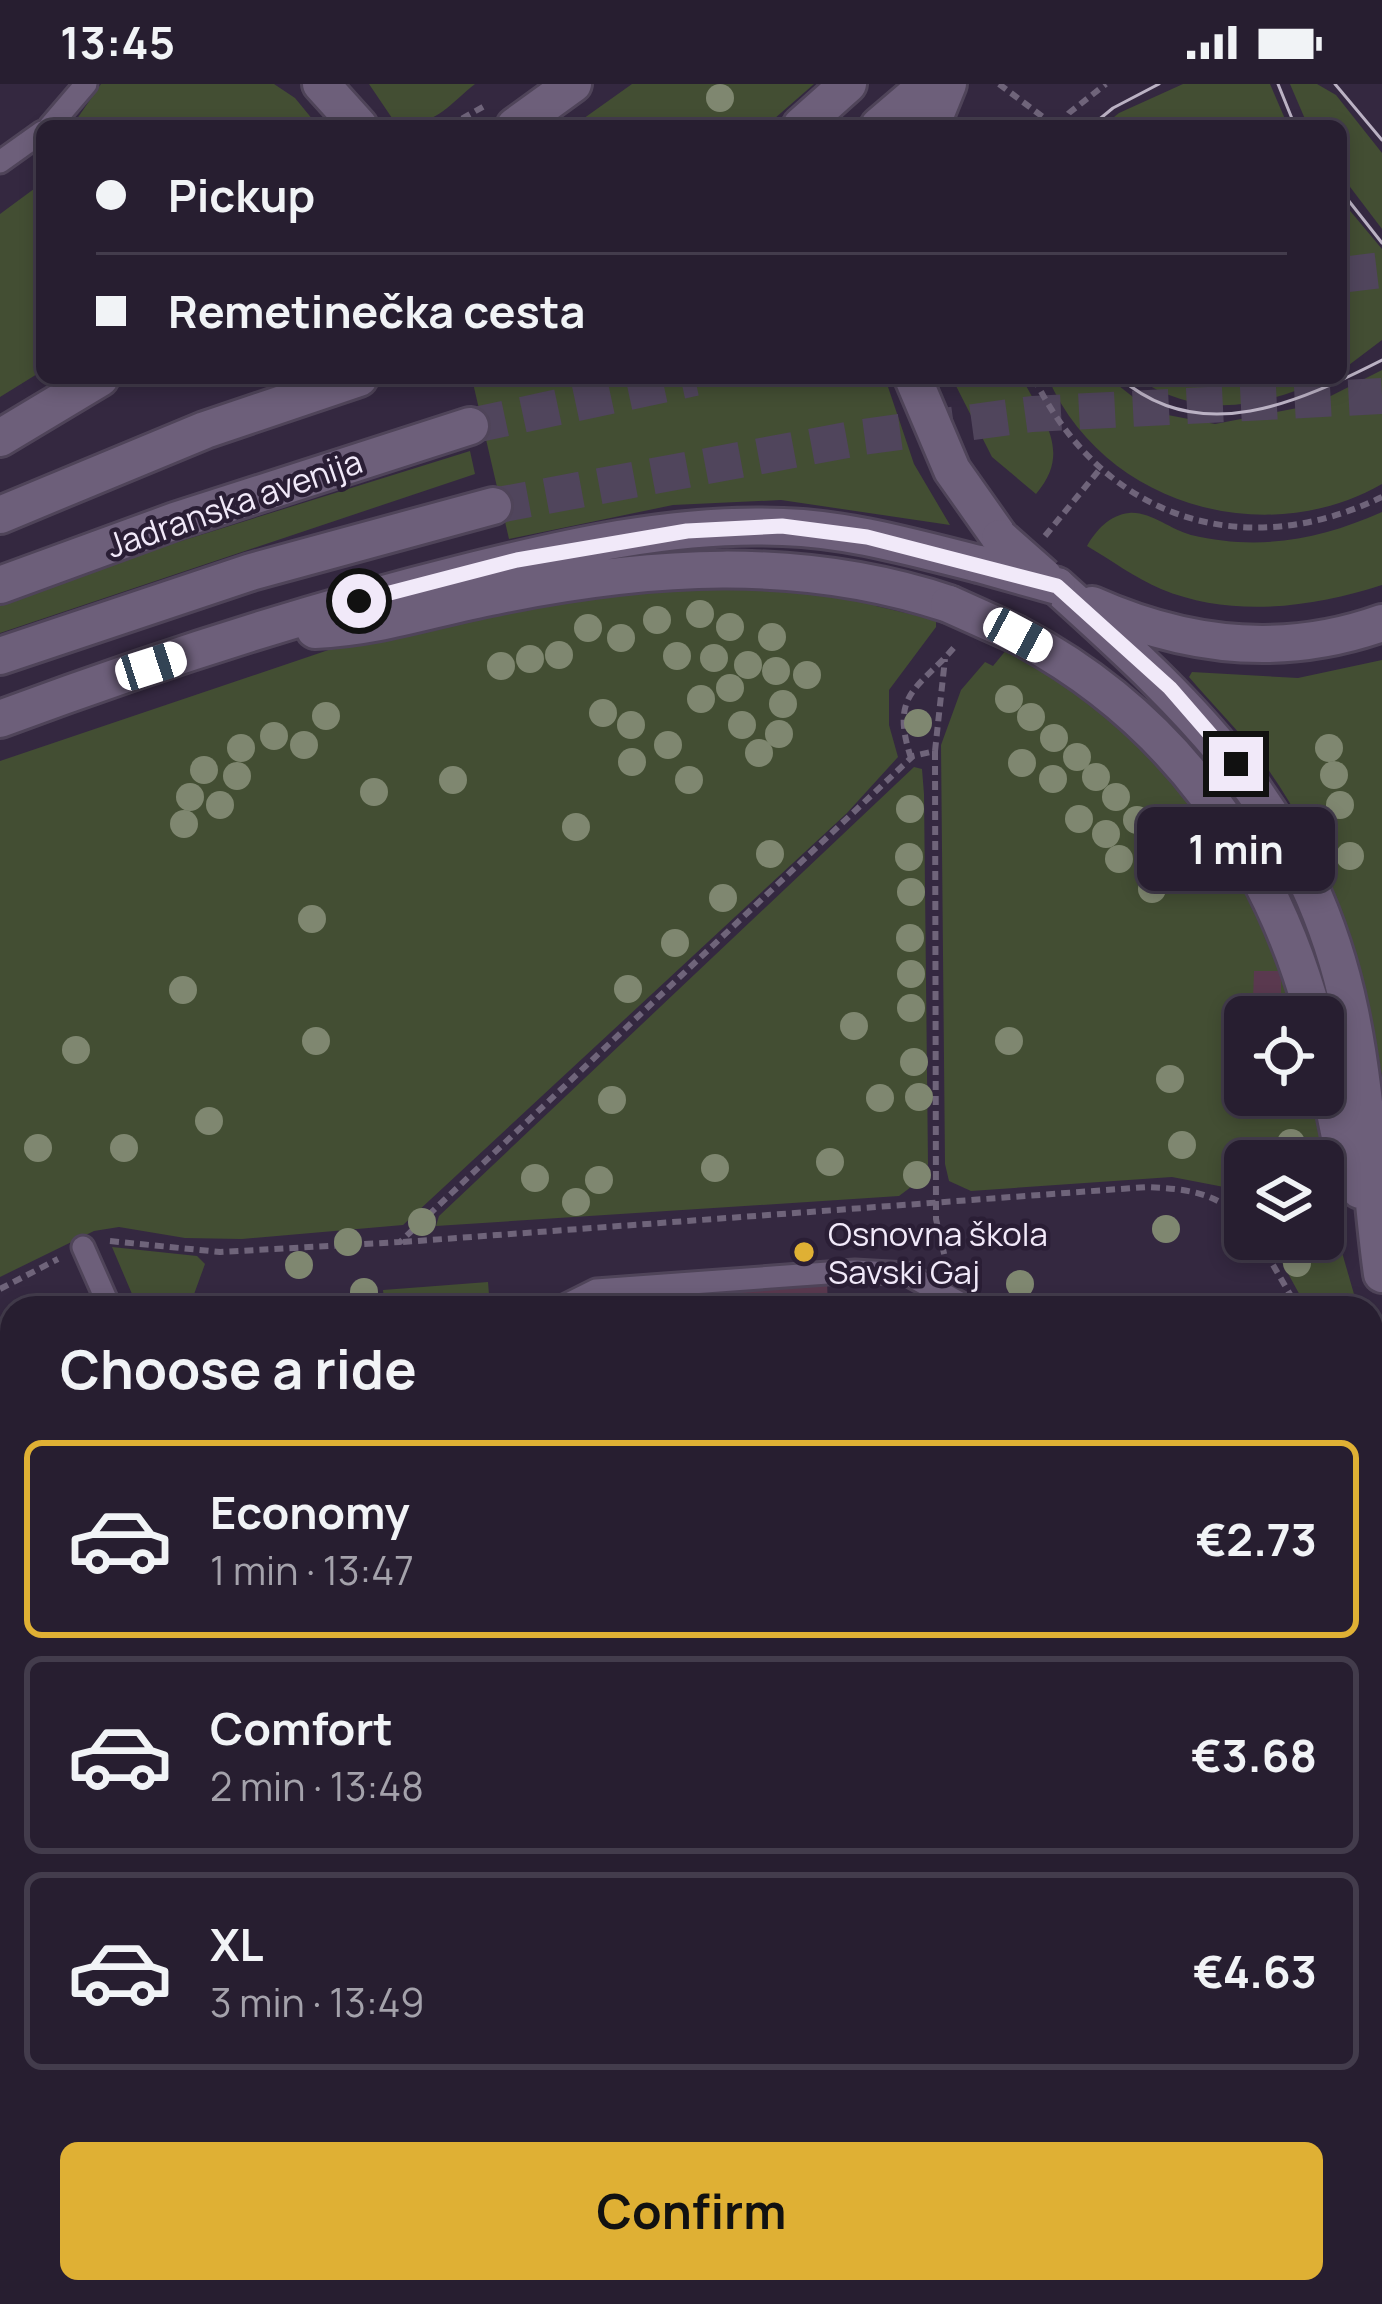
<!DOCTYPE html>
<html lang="en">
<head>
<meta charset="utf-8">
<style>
  :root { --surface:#271e30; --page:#332b3c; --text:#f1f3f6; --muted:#a4a2ab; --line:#433c4c; --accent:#dfb034 }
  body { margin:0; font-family:Manrope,sans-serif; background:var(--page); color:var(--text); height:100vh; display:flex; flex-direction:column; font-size:45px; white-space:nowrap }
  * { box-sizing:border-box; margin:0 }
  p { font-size:39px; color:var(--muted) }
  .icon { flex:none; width:66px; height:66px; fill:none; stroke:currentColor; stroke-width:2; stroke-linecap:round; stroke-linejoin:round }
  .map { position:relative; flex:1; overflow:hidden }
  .details { position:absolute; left:0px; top:1212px; width:1383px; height:1008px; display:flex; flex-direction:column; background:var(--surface); border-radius:36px 36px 0 0; box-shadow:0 6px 18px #0003,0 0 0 3px var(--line) }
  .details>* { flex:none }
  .banner { position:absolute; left:36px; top:36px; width:1311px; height:264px; border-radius:18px; box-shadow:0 6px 18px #0003,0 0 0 3px var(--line); display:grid; align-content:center; height:264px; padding:0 60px; background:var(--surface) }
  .fabs { position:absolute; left:1224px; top:912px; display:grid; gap:24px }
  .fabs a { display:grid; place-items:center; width:120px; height:120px; border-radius:18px; background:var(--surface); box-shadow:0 6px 18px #0003,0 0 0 3px var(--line); font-size:60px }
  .end { position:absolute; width:54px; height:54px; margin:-27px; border:15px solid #f1e9f9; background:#111; box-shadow:0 0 0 6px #111 }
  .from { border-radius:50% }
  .bubble { position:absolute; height:84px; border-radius:18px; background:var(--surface); box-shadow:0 6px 18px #0003,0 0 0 3px var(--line); font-size:39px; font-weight:700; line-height:84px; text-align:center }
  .car { position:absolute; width:36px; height:72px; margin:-36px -18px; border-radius:15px; box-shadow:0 0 9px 3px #0007; background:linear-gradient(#fff 24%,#345 0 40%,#fff 0 76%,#345 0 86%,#fff 0) }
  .banner b { display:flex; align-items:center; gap:42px; height:114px; font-size:45px }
  .banner b+b { border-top:3px solid var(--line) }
  .banner i { width:30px; height:30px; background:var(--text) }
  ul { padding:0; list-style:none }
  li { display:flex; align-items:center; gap:36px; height:198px; margin:0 24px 18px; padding:0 36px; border:6px solid var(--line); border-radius:18px }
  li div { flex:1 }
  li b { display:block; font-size:45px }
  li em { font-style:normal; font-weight:700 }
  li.on { border-color:var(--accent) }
  li>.icon { width:108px; height:108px; stroke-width:1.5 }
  h2 { padding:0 60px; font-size:54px; line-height:144px }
  .button { display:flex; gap:24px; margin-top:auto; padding:24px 60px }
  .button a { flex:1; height:138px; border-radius:18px; background:var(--accent); color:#111; font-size:48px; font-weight:700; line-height:138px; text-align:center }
  .status { display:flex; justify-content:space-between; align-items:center; height:84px; padding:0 60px; background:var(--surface); direction:ltr }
  .status svg { height:33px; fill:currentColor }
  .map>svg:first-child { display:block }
  .green { fill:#434e33 }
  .building { fill:#5a394f }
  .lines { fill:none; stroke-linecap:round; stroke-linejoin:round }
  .secondary-tunnel { stroke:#50455c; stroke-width:36; stroke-dasharray:36 18; stroke-linecap:butt }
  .lane-casing { stroke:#4f4459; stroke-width:27 }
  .street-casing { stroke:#4f4459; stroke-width:42 }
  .secondary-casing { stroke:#4f4459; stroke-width:42 }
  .path { stroke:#6f647a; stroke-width:6; stroke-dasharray:9 6; stroke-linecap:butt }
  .lane { stroke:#6d5f7a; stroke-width:21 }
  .street { stroke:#6d5f7a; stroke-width:36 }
  .secondary { stroke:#6d5f7a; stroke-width:36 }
  .tram { stroke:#bbb2c4; stroke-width:3 }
  .secondary-bridge-casing { stroke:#4f4459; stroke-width:42; stroke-linecap:butt }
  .secondary-bridge { stroke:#6d5f7a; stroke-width:36 }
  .tree { fill:#7f8770 }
  .route { stroke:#f1e9f9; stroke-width:15 }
  .poi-dot { fill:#dfb034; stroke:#2a1e35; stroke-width:4.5 }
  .labels { text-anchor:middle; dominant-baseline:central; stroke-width:9; stroke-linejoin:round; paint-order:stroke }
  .street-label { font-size:33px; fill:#f1e9f9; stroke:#2a1e35 }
  .poi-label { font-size:33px; fill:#f1e9f9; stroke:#2a1e35; text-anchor:start }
</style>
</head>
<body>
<div class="status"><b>13:45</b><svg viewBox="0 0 49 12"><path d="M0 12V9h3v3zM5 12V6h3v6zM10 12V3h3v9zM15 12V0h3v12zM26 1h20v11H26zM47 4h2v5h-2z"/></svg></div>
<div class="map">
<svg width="1382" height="2220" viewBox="0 0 1382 2220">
  <rect width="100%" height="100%" fill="#342840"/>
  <path class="green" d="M101,0H274L295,14L318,42H72Z
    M369,0H475C445,24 435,44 394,37Z
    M632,0H814L766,42H573Z
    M1183,0H1270L1288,42H1103L1119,29Z
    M1290,0H1317L1336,11L1382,69V145L1341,91V42H1308Z
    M42,99V287L0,313V130Z
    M1341,116L1382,165V256L1341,287Z
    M1382,286V400C1265,467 1103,421 1048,294H1109L1152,328L1215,340L1313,321Z
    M486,294H885L914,380L950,441L781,416L673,421L509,455L473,299Z
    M952,294L985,298L1022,294C1044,337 1072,368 1036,410L992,373Z
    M1137,294H1326C1262,324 1199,336 1137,294Z
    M470,367L475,390L0,549V522L120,476Z
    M1382,428V501C1311,524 1231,534 1161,505C1135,494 1111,476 1087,462C1096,446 1110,431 1129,429C1150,427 1171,446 1191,451C1259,467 1319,456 1382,428Z
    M721,495L877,510L876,522L936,536V543L889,606V641L898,673L847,729L403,1141L242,1155L185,1154L119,1143L94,1147L0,1193V677L352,558L492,521Z
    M1007,565L1046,582L1156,667L1248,798L1298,933H1245V1011H1316L1339,1158L1358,1224H1307L1269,1155H1323V1077H1245V1121L1224,1103L1172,1093L971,1107L949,1097L945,1080L941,661L961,606L985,578L993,582Z
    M1382,576V993C1364,879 1331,771 1262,677C1239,647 1213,621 1189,593L1192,588L1298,594Z
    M914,683L922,685L924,710L928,1080L923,1094L899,1112L436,1142L439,1132Z
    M112,1163L197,1172L205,1180L189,1224H138Z
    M488,1198L490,1224H385L383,1206Z
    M1371,1685L1382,1731V1953L1373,1954Z
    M0,1822L12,1826V1981L0,1963Z"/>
  <path class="building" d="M1254,887H1281V915H1253Z
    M827,1198L828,1224H732L731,1202Z
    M0,1534H12V1554L4,1555L5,1573H12L10,1663H0Z
    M214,2208H275L282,2220H196Z
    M784,2208H1071L1101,2220H787Z"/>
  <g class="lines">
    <path class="secondary-tunnel" d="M1341,191L1382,186
      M470,342L695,294
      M493,422L863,353L1032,330L1382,312"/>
    <g class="lane-casing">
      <path id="lane" d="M50,42L86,0
        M0,78L42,48
        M83,1163L110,1224
        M560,1224L596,1206L855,1187L907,1190L969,1224
        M1371,1979L1382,1982
        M292,2208L299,2220
        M744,2208L761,2220
        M1119,2208L1149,2220"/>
    </g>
    <g class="street-casing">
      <path id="street" d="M321,0L359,42
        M515,42L573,0
        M0,1273L12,1268
        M0,2130L12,2149
        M50,2208L57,2220
        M0,2217L15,2208"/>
    </g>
    <g class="secondary-casing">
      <path id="secondary" d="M801,42L848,0
        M879,42L928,0
        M931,42L948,0
        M913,294L952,386L1000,454
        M0,354L100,294
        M0,431L205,346L359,294
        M0,501L175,437L470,342
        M1057,502C1198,629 1310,734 1350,928C1368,1015 1370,1103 1382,1190
        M1092,521C1186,563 1284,574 1382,539
        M315,546C380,543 432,524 495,512C647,481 799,470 949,520
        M1018,551C1170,631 1270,769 1314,933
        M0,572L251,488L493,422
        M0,635C150,579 304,529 460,490C564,464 675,438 783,443C850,445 914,464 979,480
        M1323,969L1339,1048L1360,1106"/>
    </g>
    <path class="path" d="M999,0L1055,42
      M449,42L488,20
      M1060,42L1069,29L1106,0
      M1034,294C1103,435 1243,480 1382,413
      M1045,452L1100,385
      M935,667L936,1135L946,1178
      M911,674C889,607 920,605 957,560
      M1258,1155L1298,1224
      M110,1157L220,1168L400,1158L913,672L935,667L945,575
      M403,1158L1147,1103C1187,1105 1217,1108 1245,1138
      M0,1205L58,1175
      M1371,1376H1374
      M1371,1574L1381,1573
      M0,1811L12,1815
      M0,2022L12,2043
      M1371,2220L1382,2187"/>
    <use href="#lane" class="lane"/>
    <use href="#street" class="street"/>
    <use href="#secondary" class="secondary"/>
    <path class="tram" d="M1278,0L1295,42
      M1335,0L1382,56
      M1091,42L1113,24L1159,0
      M1341,107L1382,159
      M1120,294C1201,364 1299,318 1382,276"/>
    <g class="secondary-bridge-casing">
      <path id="secondary-bridge" d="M1000,454L1044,493
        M979,480L1057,502
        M949,520L1018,551"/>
    </g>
    <use href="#secondary-bridge" class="secondary-bridge"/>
  </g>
  <g class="tree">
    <circle cx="720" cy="14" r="14"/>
    <circle cx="700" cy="530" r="14"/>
    <circle cx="657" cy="536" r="14"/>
    <circle cx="730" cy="543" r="14"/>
    <circle cx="588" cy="544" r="14"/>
    <circle cx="772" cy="553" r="14"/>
    <circle cx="621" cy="554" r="14"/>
    <circle cx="559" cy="571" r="14"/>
    <circle cx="677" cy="572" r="14"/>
    <circle cx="714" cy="574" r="14"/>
    <circle cx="530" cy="575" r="14"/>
    <circle cx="748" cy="581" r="14"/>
    <circle cx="501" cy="582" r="14"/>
    <circle cx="776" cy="587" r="14"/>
    <circle cx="807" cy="591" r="14"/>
    <circle cx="730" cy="604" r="14"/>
    <circle cx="701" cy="615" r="14"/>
    <circle cx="1009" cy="615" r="14"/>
    <circle cx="783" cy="620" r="14"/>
    <circle cx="603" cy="629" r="14"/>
    <circle cx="326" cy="632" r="14"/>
    <circle cx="1031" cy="633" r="14"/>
    <circle cx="918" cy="639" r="14"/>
    <circle cx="631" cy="641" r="14"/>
    <circle cx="742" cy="641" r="14"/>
    <circle cx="779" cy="650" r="14"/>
    <circle cx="274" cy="652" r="14"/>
    <circle cx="1054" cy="654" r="14"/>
    <circle cx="304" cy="661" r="14"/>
    <circle cx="668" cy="661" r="14"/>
    <circle cx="241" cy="664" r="14"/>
    <circle cx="1329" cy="664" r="14"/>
    <circle cx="759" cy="669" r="14"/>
    <circle cx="1077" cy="673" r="14"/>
    <circle cx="632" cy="678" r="14"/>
    <circle cx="1022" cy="679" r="14"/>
    <circle cx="204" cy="686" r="14"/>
    <circle cx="1334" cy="691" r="14"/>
    <circle cx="237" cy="692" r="14"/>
    <circle cx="1096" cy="693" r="14"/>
    <circle cx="1053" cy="695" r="14"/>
    <circle cx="453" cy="696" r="14"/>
    <circle cx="689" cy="696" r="14"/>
    <circle cx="374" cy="708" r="14"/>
    <circle cx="190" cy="713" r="14"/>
    <circle cx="1116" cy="713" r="14"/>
    <circle cx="220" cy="721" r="14"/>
    <circle cx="1340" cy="721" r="14"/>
    <circle cx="910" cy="725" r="14"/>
    <circle cx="1079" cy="735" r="14"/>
    <circle cx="1137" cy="736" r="14"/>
    <circle cx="184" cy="740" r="14"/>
    <circle cx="576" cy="743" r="14"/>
    <circle cx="1106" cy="750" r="14"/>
    <circle cx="1152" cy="759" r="14"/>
    <circle cx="770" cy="770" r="14"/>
    <circle cx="1350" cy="772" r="14"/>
    <circle cx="909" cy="773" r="14"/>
    <circle cx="1119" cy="775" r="14"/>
    <circle cx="1173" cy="784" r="14"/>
    <circle cx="1152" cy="805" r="14"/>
    <circle cx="911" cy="808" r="14"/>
    <circle cx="723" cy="814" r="14"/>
    <circle cx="312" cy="835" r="14"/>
    <circle cx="910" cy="854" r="14"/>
    <circle cx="675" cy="859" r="14"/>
    <circle cx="911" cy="890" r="14"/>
    <circle cx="628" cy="905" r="14"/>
    <circle cx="183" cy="906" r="14"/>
    <circle cx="911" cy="924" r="14"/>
    <circle cx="854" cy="942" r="14"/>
    <circle cx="316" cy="957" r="14"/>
    <circle cx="1009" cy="957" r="14"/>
    <circle cx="76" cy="966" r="14"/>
    <circle cx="914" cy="978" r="14"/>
    <circle cx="1170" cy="995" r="14"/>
    <circle cx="919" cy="1013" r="14"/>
    <circle cx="880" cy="1014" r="14"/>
    <circle cx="612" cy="1016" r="14"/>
    <circle cx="209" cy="1037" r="14"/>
    <circle cx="1291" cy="1059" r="14"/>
    <circle cx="1182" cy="1061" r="14"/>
    <circle cx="38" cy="1064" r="14"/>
    <circle cx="124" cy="1064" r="14"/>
    <circle cx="830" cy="1078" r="14"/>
    <circle cx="715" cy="1084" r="14"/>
    <circle cx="917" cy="1091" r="14"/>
    <circle cx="535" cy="1094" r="14"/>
    <circle cx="599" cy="1096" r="14"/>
    <circle cx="576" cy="1118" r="14"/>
    <circle cx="422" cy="1138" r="14"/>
    <circle cx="1166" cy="1145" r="14"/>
    <circle cx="348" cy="1158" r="14"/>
    <circle cx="1297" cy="1179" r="14"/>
    <circle cx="299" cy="1181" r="14"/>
    <circle cx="1020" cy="1200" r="14"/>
    <circle cx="364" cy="1208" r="14"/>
  </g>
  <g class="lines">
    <path class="route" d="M359,517L517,476L687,447L782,442L867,453L1057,502L1170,604L1236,680"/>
  </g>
  <circle class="poi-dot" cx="804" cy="1168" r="12"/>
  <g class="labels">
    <g class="street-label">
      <text transform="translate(234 419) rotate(-19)">Jadranska avenija</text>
    </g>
    <g class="poi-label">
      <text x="828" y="1149">Osnovna škola<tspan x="828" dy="38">Savski Gaj</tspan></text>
    </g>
  </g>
</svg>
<div class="fabs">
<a><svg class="icon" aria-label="locate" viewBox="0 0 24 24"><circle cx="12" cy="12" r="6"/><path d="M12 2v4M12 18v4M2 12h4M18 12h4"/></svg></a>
<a><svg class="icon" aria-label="layers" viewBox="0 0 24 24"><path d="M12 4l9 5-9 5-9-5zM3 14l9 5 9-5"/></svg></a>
</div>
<i class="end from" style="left:359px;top:517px"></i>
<i class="end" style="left:1236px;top:680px"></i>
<div class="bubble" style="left:1137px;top:723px;width:198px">1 min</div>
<i class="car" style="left:1018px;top:551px;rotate:118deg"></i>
<i class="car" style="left:151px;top:582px;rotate:72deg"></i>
<div class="banner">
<b><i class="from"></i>Pickup</b>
<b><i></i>Remetinečka cesta</b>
</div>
<section class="details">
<h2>Choose a ride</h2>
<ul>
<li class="on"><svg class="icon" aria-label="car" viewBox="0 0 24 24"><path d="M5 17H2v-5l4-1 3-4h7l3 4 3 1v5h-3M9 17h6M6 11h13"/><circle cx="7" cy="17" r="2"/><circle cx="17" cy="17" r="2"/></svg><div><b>Economy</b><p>1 min · 13:47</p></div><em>€2.73</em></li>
<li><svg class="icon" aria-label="car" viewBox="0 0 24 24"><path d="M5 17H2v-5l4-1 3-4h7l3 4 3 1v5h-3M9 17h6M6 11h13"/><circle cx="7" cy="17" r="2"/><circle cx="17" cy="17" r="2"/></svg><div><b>Comfort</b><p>2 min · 13:48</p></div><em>€3.68</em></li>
<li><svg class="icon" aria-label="car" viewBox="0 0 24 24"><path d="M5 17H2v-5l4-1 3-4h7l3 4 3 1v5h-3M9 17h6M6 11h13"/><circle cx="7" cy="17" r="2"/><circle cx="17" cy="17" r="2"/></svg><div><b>XL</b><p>3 min · 13:49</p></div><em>€4.63</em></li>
</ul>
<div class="button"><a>Confirm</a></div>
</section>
</div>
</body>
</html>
